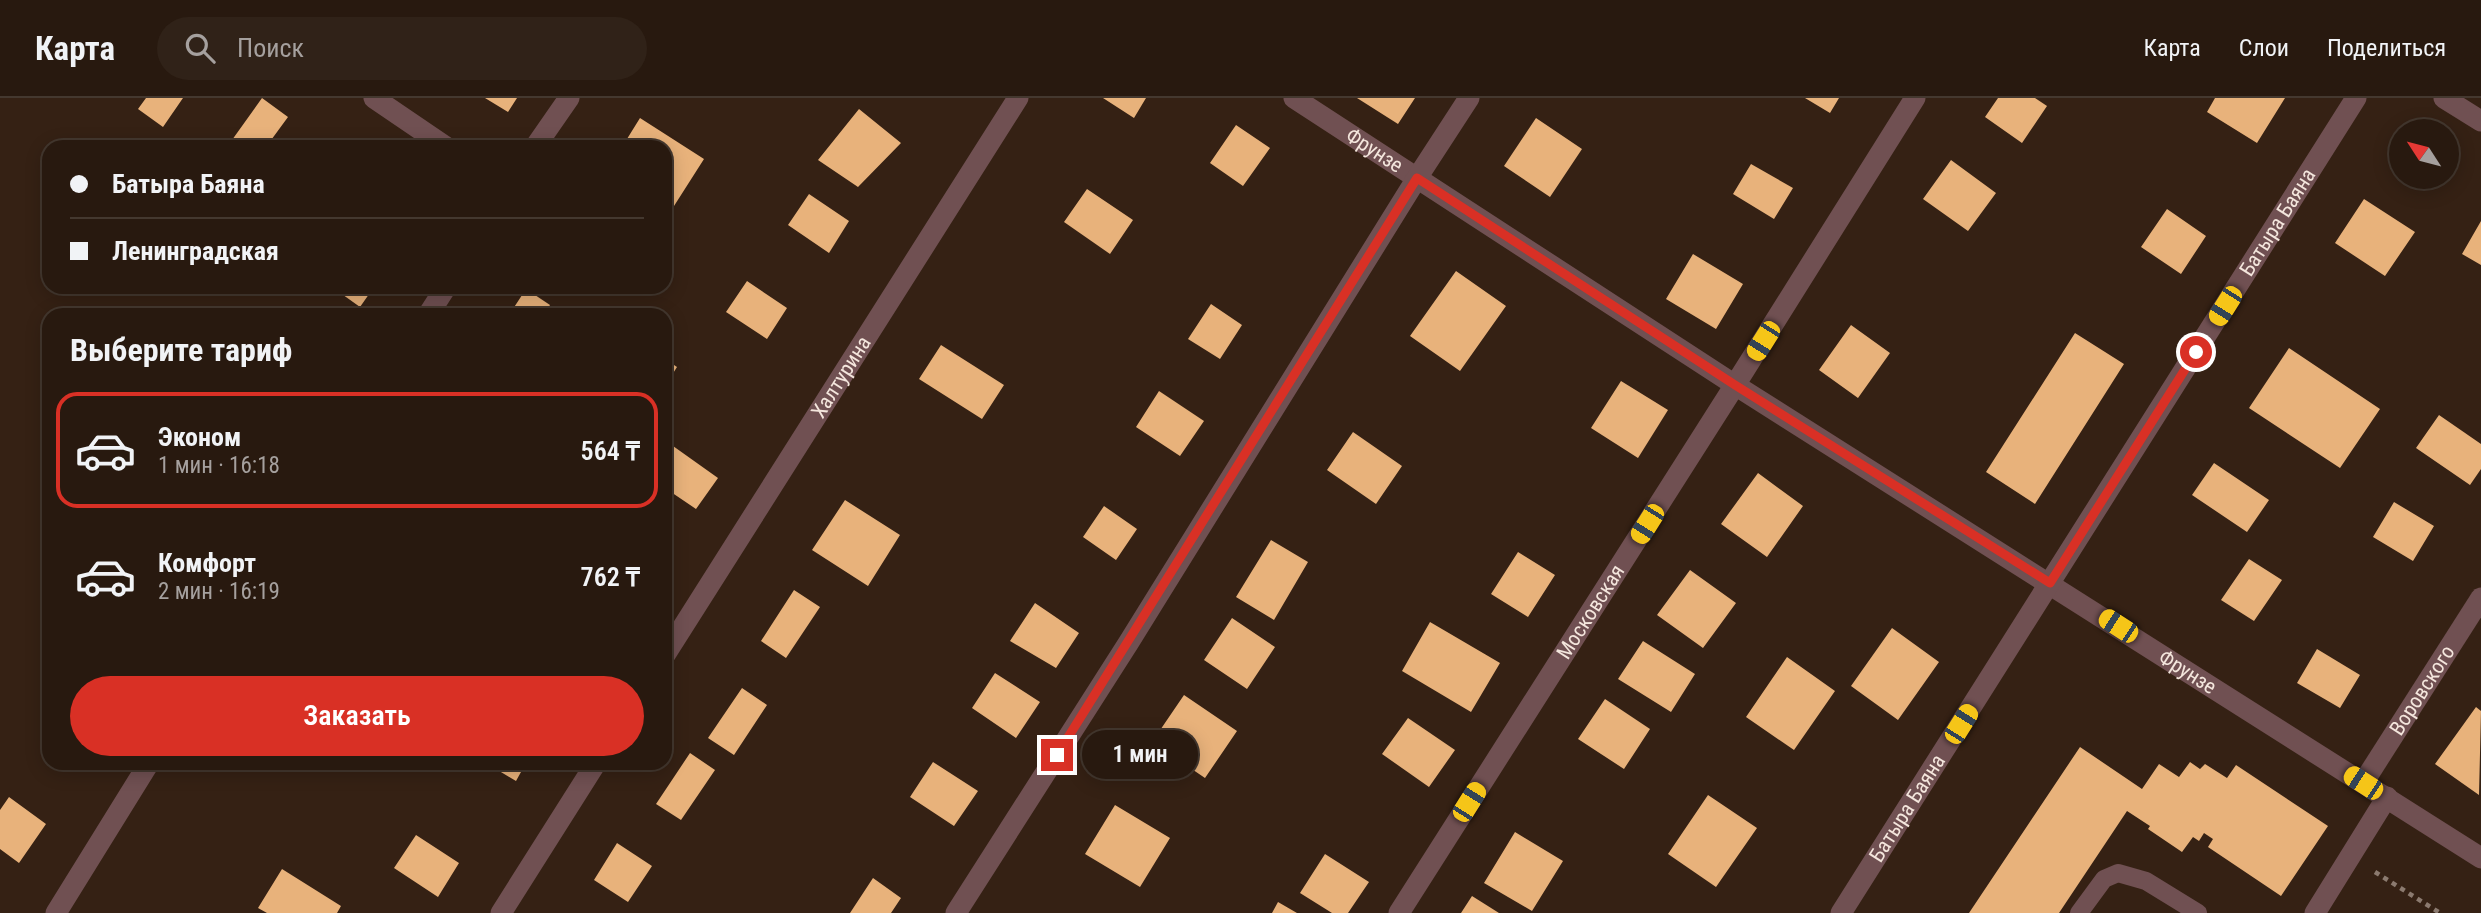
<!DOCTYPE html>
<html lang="ru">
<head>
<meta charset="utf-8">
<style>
  :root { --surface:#28190f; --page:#302218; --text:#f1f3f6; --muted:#a5a09e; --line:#44382f; --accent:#d93025 }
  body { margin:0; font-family:"Roboto Condensed",sans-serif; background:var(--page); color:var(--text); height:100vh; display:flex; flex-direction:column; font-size:26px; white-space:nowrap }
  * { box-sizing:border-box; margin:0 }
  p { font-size:23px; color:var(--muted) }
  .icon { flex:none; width:38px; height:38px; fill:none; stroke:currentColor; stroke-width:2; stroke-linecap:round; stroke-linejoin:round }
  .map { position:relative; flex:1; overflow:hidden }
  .side { position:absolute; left:42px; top:210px; width:630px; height:462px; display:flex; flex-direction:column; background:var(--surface); border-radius:21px; box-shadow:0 4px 18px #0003,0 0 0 2px var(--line) }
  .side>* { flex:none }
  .top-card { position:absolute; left:42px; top:42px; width:630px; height:154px; border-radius:21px; box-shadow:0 4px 18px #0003,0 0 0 2px var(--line); display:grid; align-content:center; height:154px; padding:0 28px; background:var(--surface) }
  .needle { width:46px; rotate:306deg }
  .buttons { position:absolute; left:2389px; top:21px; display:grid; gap:14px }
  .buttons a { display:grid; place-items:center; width:70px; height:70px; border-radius:50%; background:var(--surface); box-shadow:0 4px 18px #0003,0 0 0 2px var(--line); font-size:35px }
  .end { position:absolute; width:32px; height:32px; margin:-16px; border:9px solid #d93025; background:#fff; box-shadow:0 0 0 4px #fff }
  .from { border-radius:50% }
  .bubble { position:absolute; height:49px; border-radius:24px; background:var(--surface); box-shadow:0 4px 18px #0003,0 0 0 2px var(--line); font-size:23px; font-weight:600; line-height:49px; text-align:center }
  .car { position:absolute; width:21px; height:42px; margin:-21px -10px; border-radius:9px; box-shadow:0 0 5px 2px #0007; background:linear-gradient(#f5c518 24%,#345 0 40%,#f5c518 0 76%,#345 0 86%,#f5c518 0) }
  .top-card b { display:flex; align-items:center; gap:24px; height:66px; font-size:26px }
  .top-card b+b { border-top:2px solid var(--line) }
  .top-card i { width:18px; height:18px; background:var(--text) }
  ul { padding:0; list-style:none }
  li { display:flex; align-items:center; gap:21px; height:116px; margin:0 14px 10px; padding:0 14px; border:4px solid transparent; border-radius:21px }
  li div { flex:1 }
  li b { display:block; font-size:26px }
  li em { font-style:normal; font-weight:600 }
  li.selected { border-color:var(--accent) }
  li>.icon { width:63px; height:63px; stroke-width:1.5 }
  h2 { padding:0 28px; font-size:32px; line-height:84px }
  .button { display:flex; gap:14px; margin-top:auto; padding:14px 28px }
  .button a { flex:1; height:80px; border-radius:42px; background:var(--accent); color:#fff; font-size:28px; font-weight:600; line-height:80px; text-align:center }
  header { display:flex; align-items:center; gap:42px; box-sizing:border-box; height:98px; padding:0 35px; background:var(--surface); border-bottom:2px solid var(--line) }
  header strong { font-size:33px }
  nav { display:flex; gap:38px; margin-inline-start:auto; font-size:24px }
  .search { width:490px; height:63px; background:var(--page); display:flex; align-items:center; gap:18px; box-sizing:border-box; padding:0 24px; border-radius:38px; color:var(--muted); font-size:26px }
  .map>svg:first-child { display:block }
  .building { fill:#e8b27b }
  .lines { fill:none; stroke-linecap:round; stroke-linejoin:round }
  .path { stroke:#8b7a6f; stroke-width:4.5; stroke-dasharray:5 5; stroke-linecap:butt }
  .service { stroke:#705052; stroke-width:18 }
  .minor { stroke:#705052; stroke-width:21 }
  .tertiary { stroke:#705052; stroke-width:21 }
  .route { stroke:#d93025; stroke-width:9 }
  .labels { text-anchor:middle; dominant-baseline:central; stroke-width:7; stroke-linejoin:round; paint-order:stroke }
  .street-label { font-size:21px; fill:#f4e6dd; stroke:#352114 }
</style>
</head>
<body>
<header>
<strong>Карта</strong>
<div class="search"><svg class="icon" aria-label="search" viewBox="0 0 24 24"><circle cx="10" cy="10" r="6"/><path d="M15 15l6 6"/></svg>Поиск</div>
<nav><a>Карта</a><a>Слои</a><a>Поделиться</a></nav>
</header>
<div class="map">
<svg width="2481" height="815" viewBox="0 0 2481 815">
  <rect width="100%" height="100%" fill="#352114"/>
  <path class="building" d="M146,0H183L163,29L138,11Z
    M262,0L288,19L266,49H227Z
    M485,0H517L508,14Z
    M1103,0H1146L1134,20Z
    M1357,0H1415L1398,26Z
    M1805,0H1839L1830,15Z
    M1998,0H2035L2047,8L2022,45L1985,19Z
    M2215,0H2285L2257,45L2207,14Z
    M859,11L901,45L858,89L818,62Z
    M640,20L704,61L674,108L665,102V49H622Z
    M1536,20L1582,51L1550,99L1504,68Z
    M1236,27L1270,50L1243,88L1210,65Z
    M1951,62L1996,95L1968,133L1923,101Z
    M1751,66L1793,90L1774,121L1733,96Z
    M1087,91L1133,122L1110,156L1064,124Z
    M809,96L849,123L829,155L788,127Z
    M2364,101L2415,134L2385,178L2335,145Z
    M2167,111L2206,138L2181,176L2141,149Z
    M2481,123V167L2462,156Z
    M1693,156L1743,186L1716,231L1666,201Z
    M1456,173L1506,208L1460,273L1410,238Z
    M747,183L787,210L767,241L726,214Z
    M332,189H374L360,209Z
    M526,191L550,207L544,217H509Z
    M1211,206L1242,227L1220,261L1188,241Z
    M1851,227L1890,255L1858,300L1819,272Z
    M2075,235L2124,266L2035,406L1986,374Z
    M941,247L1004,287L982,321L919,281Z
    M2289,250L2380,311L2340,370L2249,310Z
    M665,261L677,269L665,288Z
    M1621,283L1668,312L1638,360L1591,330Z
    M1159,293L1204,323L1180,358L1136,329Z
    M2439,317L2481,346V371L2470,387L2416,350Z
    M1353,334L1402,368L1376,406L1327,372Z
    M673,348L718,380L696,411L665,390V360Z
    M2214,365L2269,402L2247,434L2192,397Z
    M1758,375L1803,408L1767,459L1721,426Z
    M845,402L900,437L868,488L812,452Z
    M2394,404L2434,428L2413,463L2373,439Z
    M1104,408L1137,431L1116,462L1083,439Z
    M665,433L674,439L665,454Z
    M1271,442L1308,464L1274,522L1236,499Z
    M1518,454L1555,477L1528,519L1491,496Z
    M2249,461L2282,482L2254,523L2221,502Z
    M1690,472L1736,505L1703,550L1657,517Z
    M794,492L820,509L786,560L761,543Z
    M1035,505L1079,535L1056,570L1010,543Z
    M1232,520L1275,549L1247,591L1204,562Z
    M1430,524L1500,565L1471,614L1402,573Z
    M1892,530L1939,564L1898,622L1851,588Z
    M1643,543L1695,576L1671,614L1618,581Z
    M2317,551L2360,577L2340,610L2297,585Z
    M1787,559L1835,593L1794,652L1746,619Z
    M995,575L1040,604L1016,640L972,610Z
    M742,590L767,607L734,657L708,640Z
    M1184,597L1237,633L1205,680L1152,644Z
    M1605,601L1650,631L1624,671L1578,641Z
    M2476,609L2481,613L2479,697L2435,666Z
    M1408,620L1455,652L1429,689L1382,656Z
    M2080,649L2142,691L2159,666L2179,679L2190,664L2200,671L2205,666L2227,680L2236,667L2328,728L2281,798L2208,749L2213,741L2204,735L2199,743L2193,739L2182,754L2148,731L2150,728L2127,713L2059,815H1969Z
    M690,655L715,672L681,722L656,706Z
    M933,664L978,693L954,728L910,699Z
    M486,665H526L516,683Z
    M1708,697L1757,730L1716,789L1668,756Z
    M9,699L46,726L19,765L0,751V712Z
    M1115,707L1170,740L1140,789L1085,756Z
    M1515,734L1563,763L1532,813L1484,785Z
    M416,737L459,765L438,799L394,770Z
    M617,745L652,768L628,804L594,782Z
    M1325,756L1369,784L1348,815H1332L1300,795Z
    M282,771L341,808L337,815H267L258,810Z
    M873,780L901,800L891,815H850Z
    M1472,798L1499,815H1461Z
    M1278,804L1297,815H1272Z"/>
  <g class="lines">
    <path class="path" d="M2375,774L2440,815"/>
    <path class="service" d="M2079,815L2104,781L2118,775L2146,783L2198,815"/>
    <g class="minor">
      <path d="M374,0L446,49"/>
      <path id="s1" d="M1294,0L1735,287L2481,760"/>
      <path d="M2444,0L2481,23"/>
      <path d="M535,49L569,0"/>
      <path d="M428,217L446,189"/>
      <path id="s2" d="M665,557L1018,0"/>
      <path id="s3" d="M2363,685L2481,500"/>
      <path d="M56,815L149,665"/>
      <path d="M501,815L596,665"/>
      <path d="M956,815L1129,544L1417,80L1469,0"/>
      <path id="s4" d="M1399,815L1735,287L1915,0"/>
      <path d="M2315,815L2387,699"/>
    </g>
    <path class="tertiary" id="s5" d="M1841,815L2356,0"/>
  </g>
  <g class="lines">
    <path class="route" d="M1057,657L1417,80L1735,287L2050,485L2196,254"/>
  </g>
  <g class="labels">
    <g class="street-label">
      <text stroke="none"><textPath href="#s1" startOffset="96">Фрунзе</textPath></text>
      <text stroke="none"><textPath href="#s5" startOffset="817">Батыра Баяна</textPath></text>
      <text stroke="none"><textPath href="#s2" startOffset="329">Халтурина</textPath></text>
      <text stroke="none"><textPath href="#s4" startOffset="357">Московская</textPath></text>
      <text stroke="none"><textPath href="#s1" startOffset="1062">Фрунзе</textPath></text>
      <text stroke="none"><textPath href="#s3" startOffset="110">Воровского</textPath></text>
      <text stroke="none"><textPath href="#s5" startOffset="124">Батыра Баяна</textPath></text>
    </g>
  </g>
</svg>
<div class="buttons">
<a><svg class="needle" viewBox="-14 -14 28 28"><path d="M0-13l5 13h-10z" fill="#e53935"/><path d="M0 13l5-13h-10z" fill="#a5a09e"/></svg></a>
</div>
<i class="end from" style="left:2196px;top:254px"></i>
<i class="end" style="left:1057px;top:657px"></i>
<div class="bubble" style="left:1082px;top:632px;width:116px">1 мин</div>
<i class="car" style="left:2225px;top:208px;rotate:212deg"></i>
<i class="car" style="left:1763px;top:243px;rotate:212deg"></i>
<i class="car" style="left:1647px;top:426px;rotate:212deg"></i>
<i class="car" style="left:2118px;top:528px;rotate:303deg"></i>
<i class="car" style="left:1961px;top:626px;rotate:32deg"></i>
<i class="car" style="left:2363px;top:685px;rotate:303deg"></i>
<i class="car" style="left:1469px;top:704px;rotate:32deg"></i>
<div class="top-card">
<b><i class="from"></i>Батыра Баяна</b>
<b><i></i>Ленинградская</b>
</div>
<section class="side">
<h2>Выберите тариф</h2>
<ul>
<li class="selected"><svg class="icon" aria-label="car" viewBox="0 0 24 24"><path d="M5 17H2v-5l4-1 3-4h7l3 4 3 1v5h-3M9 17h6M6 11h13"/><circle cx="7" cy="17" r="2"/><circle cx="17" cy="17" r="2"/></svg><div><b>Эконом</b><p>1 мин · 16:18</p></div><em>564 ₸</em></li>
<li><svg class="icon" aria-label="car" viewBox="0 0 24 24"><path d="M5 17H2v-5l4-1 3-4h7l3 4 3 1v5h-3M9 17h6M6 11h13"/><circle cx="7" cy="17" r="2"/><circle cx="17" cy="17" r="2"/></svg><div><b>Комфорт</b><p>2 мин · 16:19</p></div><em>762 ₸</em></li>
</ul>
<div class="button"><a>Заказать</a></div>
</section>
</div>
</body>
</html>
